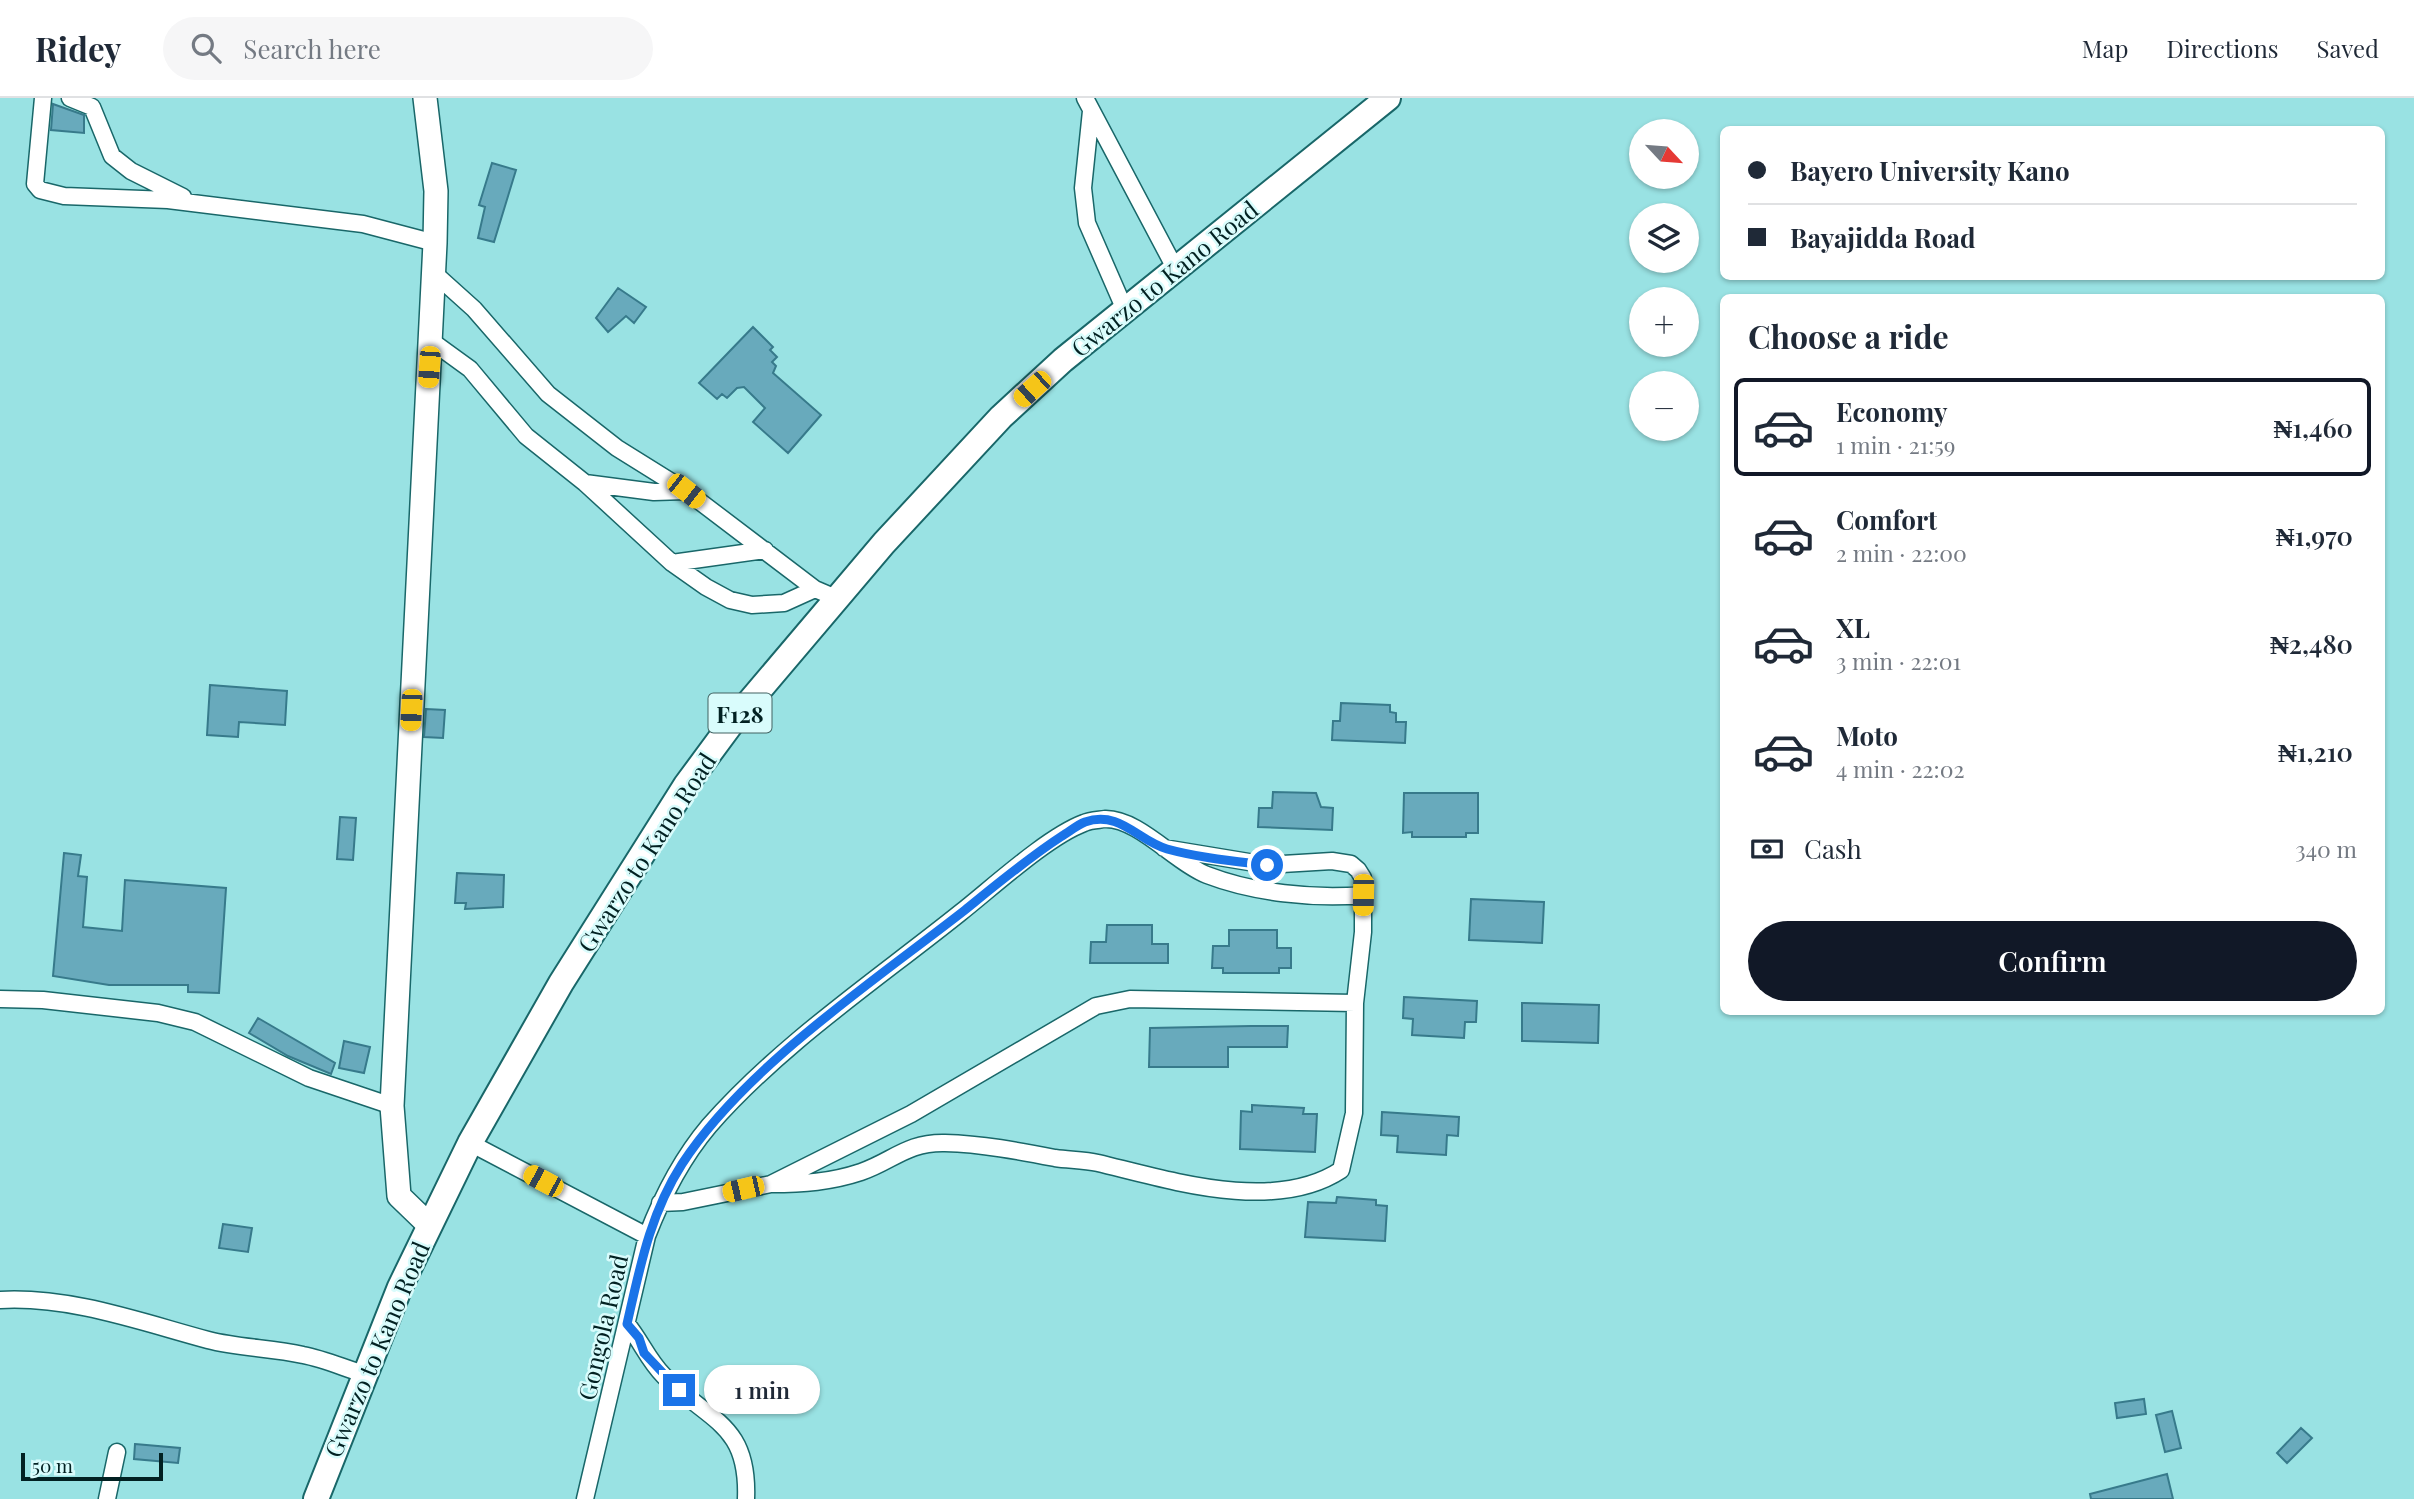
<!DOCTYPE html>
<html lang="en">
<head>
<meta charset="utf-8">
<style>
  :root { --surface:#fff; --page:#f6f6f7; --text:#1f2937; --muted:#747a83; --line:#e0e1e3; --accent:#111827 }
  body { margin:0; font-family:"Playfair Display",serif; background:var(--page); color:var(--text); height:100vh; display:flex; flex-direction:column; font-size:26px; white-space:nowrap }
  * { box-sizing:border-box; margin:0 }
  p { font-size:23px; color:var(--muted) }
  .icon { flex:none; width:38px; height:38px; fill:none; stroke:currentColor; stroke-width:2; stroke-linecap:round; stroke-linejoin:round }
  .map { position:relative; flex:1; overflow:hidden }
  .sheet { position:absolute; left:1720px; top:196px; width:665px; height:721px; display:flex; flex-direction:column; background:var(--surface); border-radius:10px; box-shadow:0 2px 5px #0004 }
  .sheet>* { flex:none }
  .top-card { position:absolute; left:1720px; top:28px; width:665px; height:154px; border-radius:10px; box-shadow:0 2px 5px #0004; display:grid; align-content:center; height:154px; padding:0 28px; background:var(--surface) }
  .needle { width:46px; rotate:116deg }
  .tools { position:absolute; left:1629px; top:21px; display:grid; gap:14px }
  .tools a { display:grid; place-items:center; width:70px; height:70px; border-radius:50%; background:var(--surface); box-shadow:0 2px 5px #0004; font-size:35px }
  .scale { position:absolute; left:21px; bottom:18px; width:142px; box-sizing:border-box; padding-left:7px; border:4px solid #022122; border-top:0; font-size:19px; line-height:24px; white-space:nowrap; color:#022122; -webkit-text-stroke:5px #d9fcfc; paint-order:stroke }
  .end { position:absolute; width:32px; height:32px; margin:-16px; border:9px solid #1a73e8; background:#fff; box-shadow:0 0 0 4px #fff }
  .from { border-radius:50% }
  .bubble { position:absolute; height:49px; border-radius:24px; background:var(--surface); box-shadow:0 2px 5px #0004; font-size:23px; font-weight:600; line-height:49px; text-align:center }
  .car { position:absolute; width:21px; height:42px; margin:-21px -10px; border-radius:9px; box-shadow:0 0 5px 2px #0007; background:linear-gradient(#f5c518 24%,#345 0 40%,#f5c518 0 76%,#345 0 86%,#f5c518 0) }
  .top-card b { display:flex; align-items:center; gap:24px; height:66px; font-size:26px }
  .top-card b+b { border-top:2px solid var(--line) }
  .top-card i { width:18px; height:18px; background:var(--text) }
  ul { padding:0; list-style:none }
  li { display:flex; align-items:center; gap:21px; height:98px; margin:0 14px 10px; padding:0 14px; border:4px solid transparent; border-radius:10px }
  li div { flex:1 }
  li b { display:block; font-size:26px }
  li em { font-style:normal; font-weight:600 }
  li.selected { border-color:var(--accent) }
  li>.icon { width:63px; height:63px; stroke-width:1.5 }
  h2 { padding:0 28px; font-size:32px; line-height:84px }
  .pay { display:flex; align-items:center; gap:18px; height:77px; padding:0 28px; font-size:26px }
  .pay p { margin-inline-start:auto }
  .primary-button { display:flex; gap:14px; margin-top:auto; padding:14px 28px }
  .primary-button a { flex:1; height:80px; border-radius:42px; background:var(--accent); color:#fff; font-size:28px; font-weight:600; line-height:80px; text-align:center }
  header { display:flex; align-items:center; gap:42px; box-sizing:border-box; height:98px; padding:0 35px; background:var(--surface); border-bottom:2px solid var(--line) }
  header strong { font-size:33px }
  nav { display:flex; gap:38px; margin-inline-start:auto; font-size:24px }
  .search { width:490px; height:63px; background:var(--page); display:flex; align-items:center; gap:18px; box-sizing:border-box; padding:0 24px; border-radius:38px; color:var(--muted); font-size:26px }
  .map>svg:first-child { display:block }
  .building { fill:#68aabc; stroke:#377a8b; stroke-width:2 }
  .lines { fill:none; stroke-linecap:round; stroke-linejoin:round }
  .street-casing { stroke:#196769; stroke-width:19 }
  .secondary-casing { stroke:#196769; stroke-width:26 }
  .primary-casing { stroke:#196769; stroke-width:28 }
  .street { stroke:#fff; stroke-width:16 }
  .secondary { stroke:#fff; stroke-width:23 }
  .primary { stroke:#fff; stroke-width:24 }
  .route { stroke:#1a73e8; stroke-width:9 }
  .labels { text-anchor:middle; dominant-baseline:central; stroke-width:5; stroke-linejoin:round; paint-order:stroke }
  .shield { fill:#d9fcfc; stroke:#426363; stroke-width:2 }
  .shield-label { font-size:23px; font-weight:bold; fill:#022122 }
  .street-label { font-size:24px; fill:#022122; stroke:#d9fcfc }
</style>
</head>
<body>
<header>
<strong>Ridey</strong>
<div class="search"><svg class="icon" aria-label="search" viewBox="0 0 24 24"><circle cx="10" cy="10" r="6"/><path d="M15 15l6 6"/></svg>Search here</div>
<nav><a>Map</a><a>Directions</a><a>Saved</a></nav>
</header>
<div class="map">
<svg width="2414" height="1401" viewBox="0 0 2414 1401">
  <rect width="100%" height="100%" fill="#99e2e3"/>
  <path class="building" d="M53,6L84,17V35L51,32Z
    M492,65L516,72L494,144L478,140L485,109L479,107Z
    M618,190L646,209L634,225L626,218L608,234L596,220Z
    M753,229L773,249L770,252L777,259L772,264L776,268L773,275L821,317L788,355L753,324L765,310L744,289L737,290L727,300L722,296L717,301L699,285Z
    M210,587L287,593L285,627L239,624L238,639L207,637Z
    M1341,605L1390,607V614L1396,615V624H1406L1405,645L1332,642L1333,623H1340Z
    M426,611L445,612L443,640L424,639Z
    M1273,694L1316,695L1321,709L1333,710L1332,732L1258,729L1259,710H1272Z
    M1404,695H1478V735H1466V739H1412V734L1403,735Z
    M340,719L356,720L353,762L337,761Z
    M64,755L81,757L78,778L87,779L83,829L122,833L125,782L226,790L219,895L188,894V887H109L53,878Z
    M457,775L504,777L503,809L465,811L466,805H455Z
    M1471,801L1544,804L1542,845L1469,842Z
    M1107,827H1152V846H1168V865H1090L1091,844H1106Z
    M1229,832H1277V850H1291V870H1279V875H1223V870H1212L1213,848H1229Z
    M1404,899L1477,903L1476,924H1465L1464,940L1412,937L1413,921L1403,920Z
    M1522,905L1599,907L1598,945L1522,943Z
    M258,920L335,965L331,976L288,958L249,935Z
    M1251,928H1288L1287,949H1228V969H1149L1150,930Z
    M344,943L370,949L364,975L339,970Z
    M1252,1007L1304,1010L1303,1016H1317L1315,1054L1240,1051L1241,1013L1252,1014Z
    M1382,1014L1459,1019L1458,1038L1447,1037L1446,1057L1397,1054L1398,1038L1381,1037Z
    M1337,1099L1376,1102V1107L1387,1108L1385,1143L1305,1139L1308,1104L1336,1105Z
    M223,1126L252,1130L248,1154L219,1150Z
    M2144,1301L2146,1316L2117,1320L2115,1305Z
    M2172,1313L2181,1350L2165,1354L2156,1317Z
    M2301,1330L2312,1340L2287,1365L2277,1355Z
    M135,1346L180,1350L178,1365L134,1361Z
    M2167,1376L2173,1401H2091L2090,1396Z"/>
  <g class="lines">
    <g class="street-casing">
      <path id="street" d="M43,0L35,86L40,92L64,98L168,102L363,126L435,145
        M70,0L92,9L112,58L131,73L183,99
        M1085,0L1175,170
        M1091,13L1083,90L1087,125L1125,212
        M434,175L474,211L548,296L617,350L686,393L815,491L836,500
        M430,242L470,271L526,338L585,385L672,465L706,489L730,502L752,507L784,505L815,491
        M585,385L654,394L686,393
        M672,465L765,452
        M0,901L43,902L158,915L195,924L309,980L392,1008
        M470,1045L647,1138L585,1401
        M771,1086C803,1086 831,1084 861,1074C893,1063 907,1044 945,1045C982,1046 1019,1053 1055,1060C1069,1062 1084,1062 1098,1065C1169,1082 1274,1116 1341,1072L1354,1015L1355,905L1363,834V780L1358,772L1351,766L1332,763L1267,767L1164,750
        M660,1105L683,1104L771,1086L911,1016L1096,908L1130,901L1355,905
        M647,1138C662,1099 682,1060 709,1028C781,946 875,883 960,815C993,789 1047,739 1084,725C1090,722 1099,722 1105,721C1138,720 1176,765 1207,777C1254,795 1313,801 1363,797
        M0,1202C70,1198 141,1224 208,1242C239,1250 272,1250 303,1257C324,1261 344,1270 364,1276
        M627,1226C641,1243 648,1262 664,1278C709,1324 749,1325 746,1401
        M107,1401L117,1354"/>
    </g>
    <g class="secondary-casing">
      <path id="secondary" d="M425,0L436,93L435,145L392,1008L399,1098L428,1126"/>
    </g>
    <g class="primary-casing">
      <path id="primary" d="M316,1401L400,1189L470,1045L561,885L686,687L734,622L884,445L1001,319L1063,262L1388,0"/>
    </g>
    <use href="#street" class="street"/>
    <use href="#secondary" class="secondary"/>
    <use href="#primary" class="primary"/>
  </g>
  <g class="lines">
    <path class="route" d="M679,1292L644,1255L639,1240L627,1226C640,1169 650,1116 682,1066C745,969 873,884 965,812C997,786 1028,760 1062,738C1069,734 1077,727 1085,724C1120,712 1138,743 1167,751C1200,760 1234,763 1267,767"/>
  </g>
  <g class="labels">
    <rect class="shield" x="708.5" y="595.5" width="63" height="39" rx="5"/>
    <g class="shield-label">
      <text x="740" y="615">F128</text>
    </g>
    <g class="street-label">
      <text transform="translate(1164 180) rotate(-39)">Gwarzo to Kano Road</text>
      <text transform="translate(646 754) rotate(-57)">Gwarzo to Kano Road</text>
      <text transform="translate(602 1229) rotate(-77)">Gongola Road</text>
      <text transform="translate(376 1251) rotate(-67)">Gwarzo to Kano Road</text>
    </g>
  </g>
</svg>
<div class="tools">
<a><svg class="needle" viewBox="-14 -14 28 28"><path d="M0-13l5 13h-10z" fill="#e53935"/><path d="M0 13l5-13h-10z" fill="#747a83"/></svg></a>
<a><svg class="icon" aria-label="layers" viewBox="0 0 24 24"><path d="M12 4l9 5-9 5-9-5zM3 14l9 5 9-5"/></svg></a>
<a>+</a>
<a>−</a>
</div>
<div class="scale">50 m</div>
<i class="end from" style="left:1267px;top:767px"></i>
<i class="end" style="left:679px;top:1292px"></i>
<div class="bubble" style="left:704px;top:1267px;width:116px">1 min</div>
<i class="car" style="left:429px;top:269px;rotate:184deg"></i>
<i class="car" style="left:1032px;top:291px;rotate:228deg"></i>
<i class="car" style="left:686px;top:393px;rotate:128deg"></i>
<i class="car" style="left:411px;top:612px;rotate:183deg"></i>
<i class="car" style="left:1363px;top:797px;rotate:181deg"></i>
<i class="car" style="left:543px;top:1083px;rotate:298deg"></i>
<i class="car" style="left:743px;top:1091px;rotate:257deg"></i>
<div class="top-card">
<b><i class="from"></i>Bayero University Kano</b>
<b><i></i>Bayajidda Road</b>
</div>
<section class="sheet">
<h2>Choose a ride</h2>
<ul>
<li class="selected"><svg class="icon" aria-label="car" viewBox="0 0 24 24"><path d="M5 17H2v-5l4-1 3-4h7l3 4 3 1v5h-3M9 17h6M6 11h13"/><circle cx="7" cy="17" r="2"/><circle cx="17" cy="17" r="2"/></svg><div><b>Economy</b><p>1 min · 21:59</p></div><em>₦1,460</em></li>
<li><svg class="icon" aria-label="car" viewBox="0 0 24 24"><path d="M5 17H2v-5l4-1 3-4h7l3 4 3 1v5h-3M9 17h6M6 11h13"/><circle cx="7" cy="17" r="2"/><circle cx="17" cy="17" r="2"/></svg><div><b>Comfort</b><p>2 min · 22:00</p></div><em>₦1,970</em></li>
<li><svg class="icon" aria-label="car" viewBox="0 0 24 24"><path d="M5 17H2v-5l4-1 3-4h7l3 4 3 1v5h-3M9 17h6M6 11h13"/><circle cx="7" cy="17" r="2"/><circle cx="17" cy="17" r="2"/></svg><div><b>XL</b><p>3 min · 22:01</p></div><em>₦2,480</em></li>
<li><svg class="icon" aria-label="car" viewBox="0 0 24 24"><path d="M5 17H2v-5l4-1 3-4h7l3 4 3 1v5h-3M9 17h6M6 11h13"/><circle cx="7" cy="17" r="2"/><circle cx="17" cy="17" r="2"/></svg><div><b>Moto</b><p>4 min · 22:02</p></div><em>₦1,210</em></li>
</ul>
<div class="pay"><svg class="icon" aria-label="cash" viewBox="0 0 24 24"><path d="M3 7h18v10H3z"/><circle cx="12" cy="12" r="2"/></svg>Cash<p>340 m</p></div>
<div class="primary-button"><a>Confirm</a></div>
</section>
</div>
</body>
</html>
